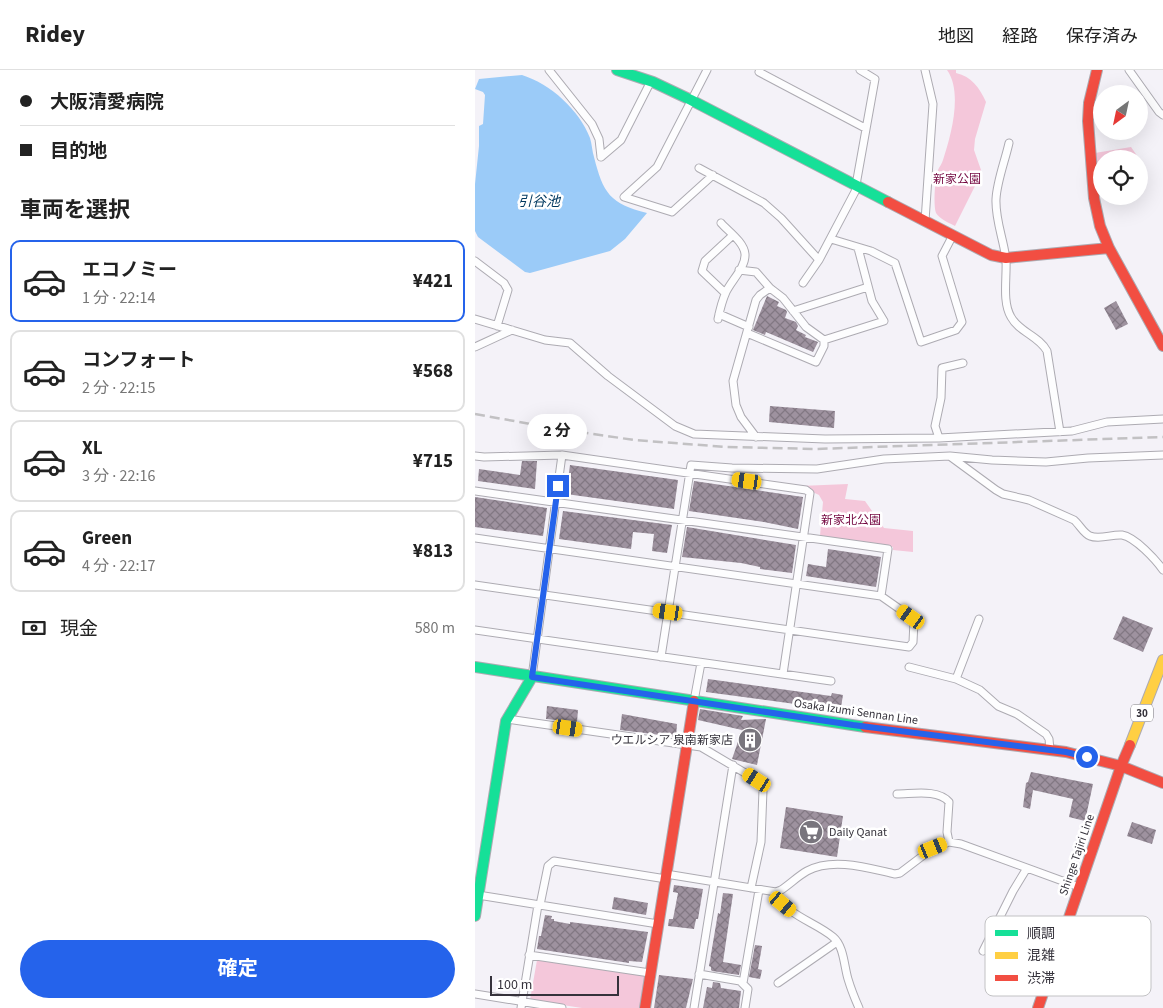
<!DOCTYPE html>
<html lang="ja">
<head>
<meta charset="utf-8">
<style>
  :root { --surface:#fff; --page:#f2f2f2; --text:#222; --muted:#767676; --line:#e0e0e0; --accent:#2563eb }
  body { margin:0; font-family:"Source Sans 3","Noto Sans JP",sans-serif; background:var(--page); color:var(--text); height:100vh; display:flex; flex-direction:column; font-size:19px; white-space:nowrap }
  * { box-sizing:border-box; margin:0 }
  p { font-size:16px; color:var(--muted) }
  .icon { flex:none; width:28px; height:28px; fill:none; stroke:currentColor; stroke-width:2; stroke-linecap:round; stroke-linejoin:round }
  .map { position:relative; flex:1; overflow:hidden }
  .drawer { display:flex; flex-direction:column; background:var(--surface); width:475px }
  .drawer>* { flex:none }
  .hud { display:grid; align-content:center; height:110px; padding:0 20px; background:var(--surface) }
  .needle { width:32px; rotate:213deg }
  .fabs { position:absolute; left:618px; top:15px; display:grid; gap:10px }
  .fabs a { display:grid; place-items:center; width:55px; height:55px; border-radius:50%; background:var(--surface); box-shadow:0 5px 20px #0002; font-size:25px }
  .scale { position:absolute; left:15px; bottom:12px; width:129px; box-sizing:border-box; padding-left:5px; border:2px solid #35323b; border-top:0; font-size:14px; line-height:18px; white-space:nowrap; color:#35323b; -webkit-text-stroke:4px #fff; paint-order:stroke }
  .end { position:absolute; width:22px; height:22px; margin:-11px; border:6px solid #2563eb; background:#fff; box-shadow:0 0 0 2px #fff }
  .from { border-radius:50% }
  .bubble { position:absolute; height:35px; border-radius:18px; background:var(--surface); box-shadow:0 5px 20px #0002; font-size:16px; font-weight:700; line-height:35px; text-align:center }
  .car { position:absolute; width:15px; height:30px; margin:-15px -8px; border-radius:6px; box-shadow:0 0 4px 1px #0007; background:linear-gradient(#f5c518 24%,#345 0 40%,#f5c518 0 76%,#345 0 86%,#f5c518 0) }
  .hud b { display:flex; align-items:center; gap:18px; height:48px; font-size:19px }
  .hud b+b { border-top:1px solid var(--line) }
  .hud i { width:12px; height:12px; background:var(--text) }
  ul { padding:0; list-style:none }
  li { display:flex; align-items:center; gap:15px; height:82px; margin:0 10px 8px; padding:0 10px; border:2px solid var(--line); border-radius:10px }
  li div { flex:1 }
  li b { display:block; font-size:19px }
  li em { font-style:normal; font-weight:700 }
  li.on { border-color:var(--accent) }
  li>.icon { width:45px; height:45px; stroke-width:1.5 }
  h2 { padding:0 20px; font-size:22px; line-height:60px }
  .pay { display:flex; align-items:center; gap:12px; height:55px; padding:0 20px; font-size:19px }
  .pay p { margin-inline-start:auto }
  .action { display:flex; gap:10px; margin-top:auto; padding:10px 20px }
  .action a { flex:1; height:58px; border-radius:30px; background:var(--accent); color:#fff; font-size:20px; font-weight:700; line-height:58px; text-align:center }
  header { display:flex; align-items:center; gap:30px; box-sizing:border-box; height:70px; padding:0 25px; background:var(--surface); border-bottom:1px solid var(--line) }
  header strong { font-size:24px }
  nav { display:flex; gap:28px; margin-inline-start:auto; font-size:18px }
  main { display:flex; flex:1; min-height:0 }
  .map>svg:first-child { display:block }
  .park { fill:#f4c7da }
  .water { fill:#9bcbf8 }
  .building { fill:url(#building-cross-hatch) }
  .lines { fill:none; stroke-linecap:round; stroke-linejoin:round }
  .street-casing { stroke:#adabb2; stroke-width:9 }
  .fast-casing { stroke:#adabb2; stroke-width:12 }
  .slow-casing { stroke:#adabb2; stroke-width:12 }
  .jam-casing { stroke:#adabb2; stroke-width:12 }
  .street { stroke:#fdfdfe; stroke-width:7 }
  .fast { stroke:#16e098; stroke-width:10 }
  .slow { stroke:#ffcf43; stroke-width:10 }
  .jam { stroke:#f24e42; stroke-width:10 }
  .rail { stroke:#c2c1c3; stroke-width:2.5; stroke-dasharray:10 5; stroke-linecap:butt }
  .route { stroke:#2563eb; stroke-width:6 }
  .labels { text-anchor:middle; dominant-baseline:central; stroke-width:5; stroke-linejoin:round; paint-order:stroke }
  .shield { fill:#fff; stroke:#727076; stroke-width:1 }
  .shield-label { font-size:11px; font-weight:bold; fill:#35323b }
  .park-label { font-size:12px; fill:#740841; stroke:#fff }
  .street-label { font-size:12px; fill:#35323b; stroke:#fff }
  .poi-label { font-size:12px; fill:#35323b; stroke:#fff; text-anchor:end }
  .water-label { font-size:14px; font-style:italic; fill:#00385f; stroke:#fff }
  .key { fill:#fff; stroke:#c2c2c4; stroke-width:1 }
  .key-label { font-size:14px; fill:#35323b }
</style>
</head>
<body>
<header>
<strong>Ridey</strong>
<nav><a>地図</a><a>経路</a><a>保存済み</a></nav>
</header>
<main>
<section class="drawer">
<div class="hud">
<b><i class="from"></i>大阪清愛病院</b>
<b><i></i>目的地</b>
</div>
<h2>車両を選択</h2>
<ul>
<li class="on"><svg class="icon" aria-label="car" viewBox="0 0 24 24"><path d="M5 17H2v-5l4-1 3-4h7l3 4 3 1v5h-3M9 17h6M6 11h13"/><circle cx="7" cy="17" r="2"/><circle cx="17" cy="17" r="2"/></svg><div><b>エコノミー</b><p>1 分 · 22:14</p></div><em>¥421</em></li>
<li><svg class="icon" aria-label="car" viewBox="0 0 24 24"><path d="M5 17H2v-5l4-1 3-4h7l3 4 3 1v5h-3M9 17h6M6 11h13"/><circle cx="7" cy="17" r="2"/><circle cx="17" cy="17" r="2"/></svg><div><b>コンフォート</b><p>2 分 · 22:15</p></div><em>¥568</em></li>
<li><svg class="icon" aria-label="car" viewBox="0 0 24 24"><path d="M5 17H2v-5l4-1 3-4h7l3 4 3 1v5h-3M9 17h6M6 11h13"/><circle cx="7" cy="17" r="2"/><circle cx="17" cy="17" r="2"/></svg><div><b>XL</b><p>3 分 · 22:16</p></div><em>¥715</em></li>
<li><svg class="icon" aria-label="car" viewBox="0 0 24 24"><path d="M5 17H2v-5l4-1 3-4h7l3 4 3 1v5h-3M9 17h6M6 11h13"/><circle cx="7" cy="17" r="2"/><circle cx="17" cy="17" r="2"/></svg><div><b>Green</b><p>4 分 · 22:17</p></div><em>¥813</em></li>
</ul>
<div class="pay"><svg class="icon" aria-label="cash" viewBox="0 0 24 24"><path d="M3 7h18v10H3z"/><circle cx="12" cy="12" r="2"/></svg>現金<p>580 m</p></div>
<div class="action"><a>確定</a></div>
</section>
<div class="map">
<svg width="688" height="938" viewBox="0 0 688 938">
  <defs>
    <pattern id="building-cross-hatch" width="8" height="8" patternUnits="userSpaceOnUse" patternTransform="scale(1.25)"><rect width="8" height="8" fill="#9e929f"/><path d="M0 0l8 8M0 8l8-8" fill="none" stroke="#827883"/></pattern>
  </defs>
  <rect width="100%" height="100%" fill="#f4f2f8"/>
  <path class="park" d="M472,0H481V3C497,7 504,17 511,32L500,69L499,80L506,100L503,110L480,156C474,153 465,149 461,143C458,135 460,108 463,100C464,97 467,94 468,90C476,66 488,22 472,0Z
    M656,77L663,87L661,89H626V109L624,110L620,83Z
    M373,414L370,429L390,431L409,458L438,461V482L418,480V477L345,466L348,432L344,425L325,416Z
    M62,890L171,905L166,938H107L55,930Z"/>
  <path class="water" d="M47,5C76,14 104,40 115,68C117,74 117,81 119,87C128,123 135,134 172,143L150,169L135,181L55,203L50,202L3,167L0,161V114L4,76V56L8,54L10,25L8,22L0,19L4,9Z"/>
  <path class="building" d="M292,226L304,232L302,236L311,240L312,242L310,248L321,252L323,256L321,260L331,265L330,267L343,272L338,282L291,262L290,265L278,260Z
    M641,231L653,254L641,260L629,238Z
    M295,336L360,341L359,358L294,352Z
    M47,391H62L60,419L3,411L4,399L45,405Z
    M95,395L203,410L199,439L91,424Z
    M219,411L328,427L323,459L289,452L214,441Z
    M0,427L72,438L68,466L0,457Z
    M88,441L197,455L192,483L177,481L179,464L158,462L156,479L84,469Z
    M212,457L321,475L317,503L285,499V497L266,493L207,487Z
    M353,479L406,487L401,517L331,506L333,494L351,497Z
    M648,546L678,558L668,582L638,569Z
    M233,609L356,626L357,623L368,625L366,637L350,635V638L231,622Z
    M72,636L103,640L102,652L71,649Z
    M225,639L268,646L266,650L291,649L282,695L257,689L267,660L223,650Z
    M147,644L202,654L201,667L145,660Z
    M556,702L618,714L610,751L594,747L598,729L558,720L555,739L548,737L551,713L553,712Z
    M311,737L368,746L362,787L305,778Z
    M657,752L681,760L677,774L652,766Z
    M199,815L228,819L223,849H221L219,859L193,856L194,849H198L203,823L198,822Z
    M248,823L258,824L248,892L266,895L264,905L237,901L236,900V897L234,896L243,843L245,844Z
    M139,827L173,833L171,845L137,839Z
    M70,845L77,846L76,849H79V851L95,854V852L173,862L167,892L154,891V893L62,879L64,866H66Z
    M280,875L287,876L283,899L287,900L285,909L274,907Z
    M184,905L218,909L211,938H179Z
    M238,912L245,913L246,918L266,921L264,938H228L232,917L237,918Z"/>
  <g class="lines">
    <g class="street-casing">
      <path id="street" d="M74,0L117,54L124,69L126,87
        M232,0L182,97L149,127L197,142L238,105
        M450,0L458,34L450,151
        M654,0L684,42L688,45
        M284,2L390,58
        M534,73C530,91 522,111 521,129C520,150 529,170 531,190C532,208 527,232 536,247C544,262 564,266 572,281L585,362
        M126,87L146,70L176,11
        M224,98L289,133L306,148L344,190
        M381,115L400,9L385,0
        M356,169L396,181L420,193L446,272L481,260L487,252L467,186L478,165
        M0,191L29,213L33,220L22,256
        M264,200L281,202L295,218L308,228L331,257L349,270L409,251L397,231L383,178
        M328,213L344,190L383,116
        M250,223L227,201L230,191L258,165
        M318,241L393,217
        M244,244L274,257
        M0,249L70,270L95,273L133,306L200,356L219,364L350,369L464,368L597,361L632,352L688,349
        M243,249C245,239 247,231 251,222C256,211 271,197 270,184C269,172 253,161 246,153
        M272,263L341,292L349,276V270
        M0,277L37,260
        M281,367L266,347L261,335L258,311L281,230L285,225L295,218
        M464,368L460,356L466,328L467,298L488,293
        M0,386L9,387L87,385L331,420L335,423L308,604
        M476,387L521,420L528,424L554,430L599,450C604,454 609,464 615,466C625,470 637,464 647,465C660,467 681,490 688,500
        M0,421L413,479L406,526
        M0,468L406,526L436,547L439,551L438,572L434,577L0,515
        M0,560L356,611
        M186,587L216,395L257,398L342,399L409,389L475,386L517,390L571,392L613,388L688,385
        M434,597L481,609L505,620L523,636L542,644L571,664L574,669L575,680
        M57,607L87,385
        M481,609L504,549
        M219,631L226,593
        M32,649L226,677L282,710L288,720L286,772L276,818
        M422,724C438,724 463,719 474,732L472,762L474,772
        M191,804L301,822L306,820C315,814 323,806 332,801C358,787 393,798 420,804L425,803L458,778L474,772L486,774L604,817
        M301,822C311,846 339,851 358,867C369,876 369,896 373,909C376,919 380,929 384,938
        M3,825L183,854
        M65,835L73,796L79,791L191,809
        M531,878L543,882L554,892L576,899
        M508,881L538,821L552,798
        M54,885L175,903
        M224,904L265,911L273,919L270,938
        M268,913L284,820
        M303,913L362,872
        M0,924L87,938
        M46,938L63,835
        M219,938L258,695"/>
    </g>
    <g class="fast-casing">
      <path id="fast" d="M142,0L178,12L216,30L413,132
        M0,597L390,657
        M0,846L31,651L57,607"/>
    </g>
    <g class="slow-casing">
      <path id="slow" d="M655,675L688,590"/>
    </g>
    <g class="jam-casing">
      <path id="jam" d="M622,0L614,33L613,51L619,128L625,156L634,178L688,276
        M413,132L516,185L531,188L634,178
        M390,657L591,682L646,696L655,675
        M170,938L219,631
        M563,938L646,696L688,713"/>
    </g>
    <use href="#street" class="street"/>
    <use href="#fast" class="fast"/>
    <use href="#slow" class="slow"/>
    <use href="#jam" class="jam"/>
    <path class="rail" d="M0,344L78,358L159,370L252,377L341,379L688,367"/>
  </g>
  <g class="lines">
    <path class="route" d="M83,416L57,607L378,655L591,682L612,687"/>
  </g>
  <defs>
    <g id="building-disc" transform="scale(1.25)"><circle r="9.5" fill="#78757d" stroke="#fff"/><path d="M-4-6H4V6H1V3H-1V6H-4ZM-2.5-4.3h1.7v1.8h-1.7ZM.8-4.3h1.7v1.8H.8ZM-2.5-1h1.7V.8h-1.7ZM.8-1h1.7V.8H.8Z" fill="#fff"/></g>
    <g id="supermarket-disc" transform="scale(1.25)"><circle r="9.5" fill="#78757d" stroke="#fff"/><path d="M-6-5.5h2.5l.6 2H6L4.5 2H-2.5L-4.4-4H-6ZM-1.5 3.2a1.3 1.3 0 1 0 .1 0ZM3 3.2a1.3 1.3 0 1 0 .1 0Z" fill="#fff"/></g>
  </defs>
  <g fill-rule="evenodd">
    <use href="#building-disc" x="275" y="670"/>
    <use href="#supermarket-disc" x="336" y="762"/>
  </g>
  <g class="labels">
    <rect class="shield" x="656" y="634.5" width="22" height="17" rx="4"/>
    <g class="shield-label">
      <text x="667" y="643">30</text>
    </g>
    <g class="park-label">
      <text x="482" y="109">新家公園</text>
      <text x="376" y="450">新家北公園</text>
    </g>
    <g class="street-label">
      <text transform="translate(381 642) rotate(8)">Osaka Izumi Sennan Line</text>
      <text transform="translate(602 785) rotate(-71)">Shinge Tajiri Line</text>
    </g>
    <g class="poi-label">
      <text x="258" y="670">ウエルシア 泉南新家店</text>
      <text x="354" y="762" text-anchor="start">Daily Qanat</text>
    </g>
    <g class="water-label">
      <text x="64" y="132">引谷池</text>
    </g>
  </g>
  <rect x="510" y="846" width="166" height="80" rx="8" class="key"/>
  <rect x="520" y="860" width="23" height="6" fill="#16e098"/>
  <rect x="520" y="882" width="23" height="7" fill="#ffcf43"/>
  <rect x="520" y="905" width="23" height="6" fill="#f24e42"/>
  <g class="key-label">
    <text x="552" y="868">順調</text>
    <text x="552" y="890">混雑</text>
    <text x="552" y="913">渋滞</text>
  </g>
</svg>
<div class="fabs">
<a><svg class="needle" viewBox="-14 -14 28 28"><path d="M0-13l5 13h-10z" fill="#e53935"/><path d="M0 13l5-13h-10z" fill="#767676"/></svg></a>
<a><svg class="icon" aria-label="locate" viewBox="0 0 24 24"><circle cx="12" cy="12" r="6"/><path d="M12 2v4M12 18v4M2 12h4M18 12h4"/></svg></a>
</div>
<div class="scale">100 m</div>
<i class="end from" style="left:612px;top:687px"></i>
<i class="end" style="left:83px;top:416px"></i>
<div class="bubble" style="left:52px;top:344px;width:60px">2 分</div>
<i class="car" style="left:272px;top:411px;rotate:278deg"></i>
<i class="car" style="left:193px;top:542px;rotate:278deg"></i>
<i class="car" style="left:436px;top:547px;rotate:305deg"></i>
<i class="car" style="left:93px;top:658px;rotate:98deg"></i>
<i class="car" style="left:282px;top:710px;rotate:303deg"></i>
<i class="car" style="left:458px;top:778px;rotate:68deg"></i>
<i class="car" style="left:308px;top:834px;rotate:130deg"></i>
</div>
</main>
</body>
</html>
